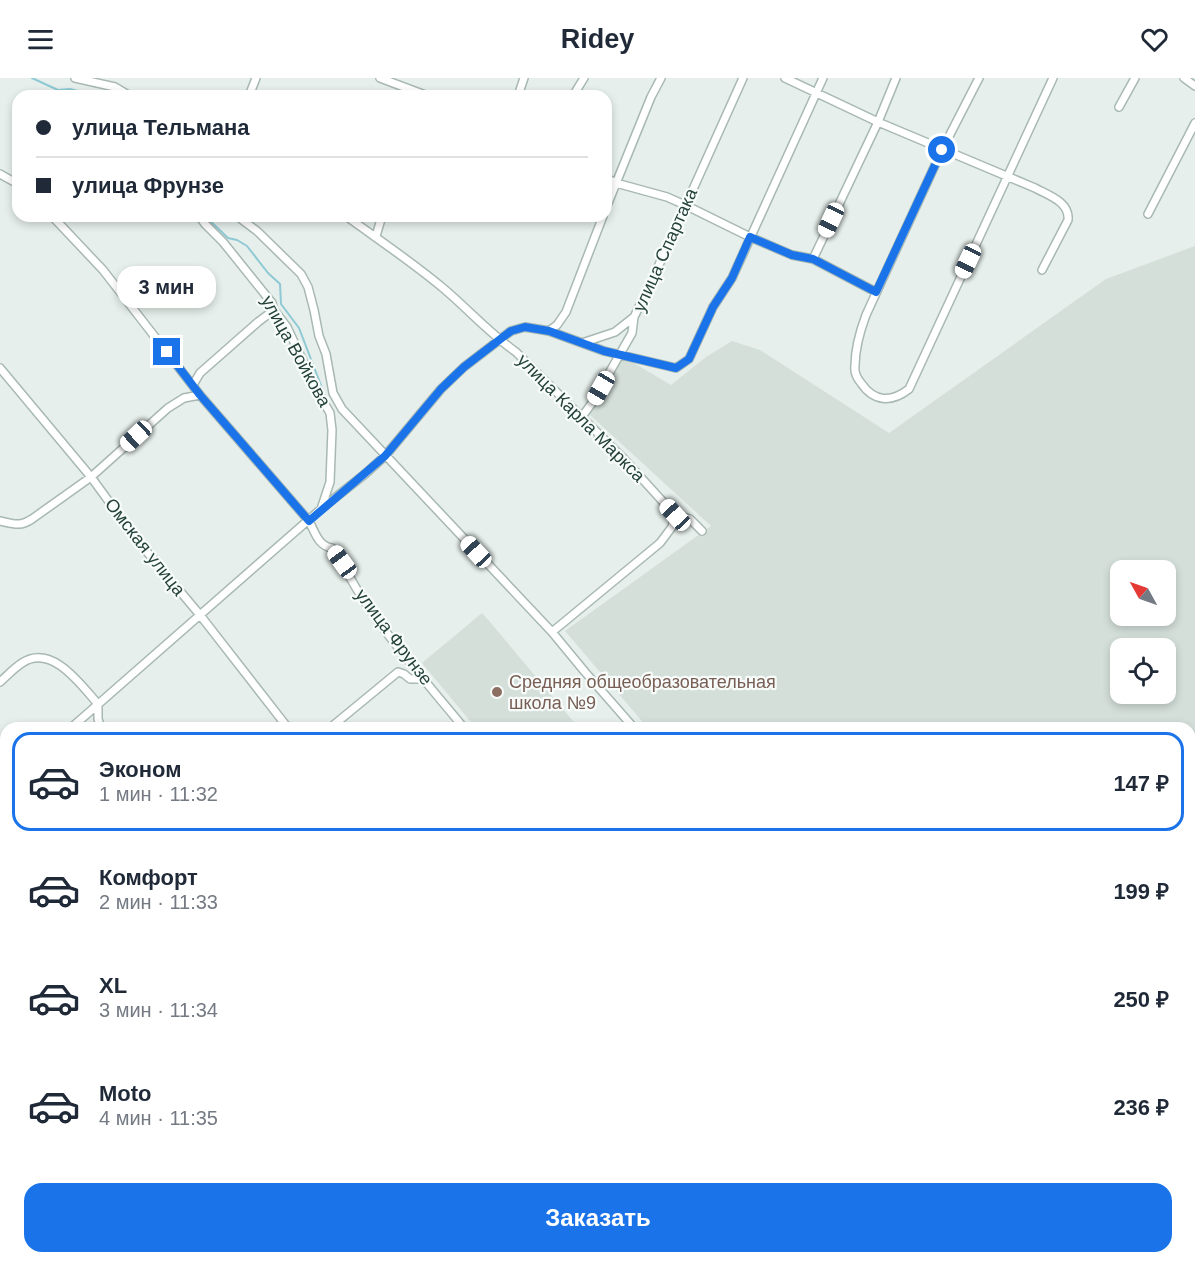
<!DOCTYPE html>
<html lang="ru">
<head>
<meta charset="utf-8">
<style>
  :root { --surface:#fff; --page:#f2f2f3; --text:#1f2937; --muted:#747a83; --line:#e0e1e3; --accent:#1a73e8 }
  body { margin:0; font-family:Helvetica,sans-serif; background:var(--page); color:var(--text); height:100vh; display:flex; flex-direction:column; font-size:22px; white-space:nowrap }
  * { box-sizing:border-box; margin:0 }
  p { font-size:20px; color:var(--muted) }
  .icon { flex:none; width:33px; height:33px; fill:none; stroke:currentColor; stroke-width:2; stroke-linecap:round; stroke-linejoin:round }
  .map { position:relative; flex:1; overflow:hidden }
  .details { position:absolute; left:0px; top:644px; width:1196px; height:542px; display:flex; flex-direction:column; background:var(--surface); border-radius:18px 18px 0 0; box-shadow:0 3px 9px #0003 }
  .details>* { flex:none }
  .guide { position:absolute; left:12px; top:12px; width:600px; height:132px; border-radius:18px; box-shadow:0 3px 9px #0003; display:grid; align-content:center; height:132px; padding:0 24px; background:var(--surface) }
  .needle { width:39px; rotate:310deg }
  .fabs { position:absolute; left:1110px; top:482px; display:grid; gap:12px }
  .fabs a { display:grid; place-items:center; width:66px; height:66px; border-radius:12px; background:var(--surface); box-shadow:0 3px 9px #0003; font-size:30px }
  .end { position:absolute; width:27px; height:27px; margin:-14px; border:8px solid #1a73e8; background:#fff; box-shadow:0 0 0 3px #fff }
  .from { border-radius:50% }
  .bubble { position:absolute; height:42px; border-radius:18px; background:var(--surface); box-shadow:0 3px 9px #0003; font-size:20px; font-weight:700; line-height:42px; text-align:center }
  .car { position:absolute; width:18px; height:36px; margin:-18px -9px; border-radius:8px; box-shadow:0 0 4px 2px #0007; background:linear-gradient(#fff 24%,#345 0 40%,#fff 0 76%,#345 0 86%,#fff 0) }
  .guide b { display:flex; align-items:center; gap:21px; height:57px; font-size:22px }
  .guide b+b { border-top:2px solid var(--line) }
  .guide i { width:15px; height:15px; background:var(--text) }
  ul { padding:10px 0 0; list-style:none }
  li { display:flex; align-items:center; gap:18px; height:99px; margin:0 12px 9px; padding:0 12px; border:3px solid transparent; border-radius:18px }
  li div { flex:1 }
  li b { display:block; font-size:22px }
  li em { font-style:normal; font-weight:700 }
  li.selected { border-color:var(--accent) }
  li>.icon { width:54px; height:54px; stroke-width:1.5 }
  .cta { display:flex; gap:12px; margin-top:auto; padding:12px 24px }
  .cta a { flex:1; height:69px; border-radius:18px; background:var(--accent); color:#fff; font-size:24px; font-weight:700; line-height:69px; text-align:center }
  header { display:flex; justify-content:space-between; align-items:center; height:78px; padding:0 24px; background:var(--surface); font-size:27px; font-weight:700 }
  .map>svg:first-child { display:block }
  .built { fill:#d4dfda; fill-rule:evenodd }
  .water { fill:#8ec9d4 }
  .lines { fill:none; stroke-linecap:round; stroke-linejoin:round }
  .stream { stroke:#8ec9d4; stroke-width:2 }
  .minor-casing { stroke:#a8b8b2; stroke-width:10 }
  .minor { stroke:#fff; stroke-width:7 }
  .rail { stroke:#5f7d75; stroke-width:2; stroke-dasharray:12 6; stroke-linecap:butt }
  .minor-bridge-casing { stroke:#a8b8b2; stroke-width:10; stroke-linecap:butt }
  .minor-bridge { stroke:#fff; stroke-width:7 }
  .route { stroke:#1a73e8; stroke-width:8 }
  .education-dot { fill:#8d6e63; stroke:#f7fbf9; stroke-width:2 }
  .labels { text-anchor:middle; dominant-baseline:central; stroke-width:4.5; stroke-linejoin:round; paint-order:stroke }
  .street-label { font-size:18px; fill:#24423a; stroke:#f7fbf9 }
  .education-label { font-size:18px; fill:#785e54; stroke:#f7fbf9; text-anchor:start }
</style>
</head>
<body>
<header><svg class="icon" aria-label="menu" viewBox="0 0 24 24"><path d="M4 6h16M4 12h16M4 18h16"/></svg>Ridey<svg class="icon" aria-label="heart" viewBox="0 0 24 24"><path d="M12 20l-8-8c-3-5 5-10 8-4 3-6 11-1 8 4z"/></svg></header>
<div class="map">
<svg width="1195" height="1184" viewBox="0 0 1195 1184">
  <rect width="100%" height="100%" fill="#e6efeb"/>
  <path class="built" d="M1195,168V930L1190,934V650L647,649L565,553L711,448L589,336L622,278L671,307L706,279L732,263L760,272L889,355L1106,201ZM1120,492H1166V537H1120ZM1120,570H1166V615H1120Z
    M482,535L490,544L578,649H475L422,585Z
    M584,1179H709L695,1184H588Z
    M914,1179H970L962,1184H907Z"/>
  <path class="water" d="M1195,1108V1168L1190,1174V1111Z
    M1111,1179H1184L1180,1184H1106Z"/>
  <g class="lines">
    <path class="stream" d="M32,0L58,12L70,11L86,15L102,13H116
      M205,138L228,160L237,162L247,168L268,195L280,206L281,226L299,250L327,323"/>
    <g class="minor-casing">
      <path id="minor" d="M75,0L115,9L130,18
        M380,0L428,18
        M785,0L878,44L1035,110C1048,117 1070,124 1068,142L1042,192
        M979,0L942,72L866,237C860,253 855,270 855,288C854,294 857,300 861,305C874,324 891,325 909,311L1053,0
        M1184,0L1195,8
        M249,18L256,0
        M518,18L524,0
        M573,18L584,0
        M1119,29L1135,0
        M0,96L18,106
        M606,100L616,105L667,119L685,127L750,159L792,177L813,181L876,214
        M606,130L651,19L661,0
        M1148,136L1195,45
        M52,138L103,192L200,317L309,443C315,454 318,468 332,470C346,490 356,513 371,533C399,574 432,611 464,650
        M199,138L205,146L223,164L272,225L274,232L287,249L316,311L330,335L332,352L330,404L321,431
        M237,138L257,153L301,196L308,209L314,232L319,258L326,276L333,315L342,331L552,554L585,594L634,650
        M346,138C379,162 412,184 443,210C468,231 489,255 516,274L625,382L675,437L690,441L702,453
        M376,158L382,138
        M813,181L878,44L896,0
        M549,253L557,247L566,234L603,138
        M582,265L615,254L634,239
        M0,290L91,399L137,462L200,537L288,650
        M193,307L200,295L258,244L274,232
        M581,340L592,325L632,255L634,239L649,209L743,0
        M0,443C14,446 20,449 32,441L91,399L168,330L184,320L200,317
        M552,554L660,465L672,449L675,437
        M0,604C7,598 14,590 22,585C52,565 81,607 98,626V641L101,650
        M71,650L321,431L365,396L385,378L441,311L464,289L511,253L525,249L549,253L604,273L676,290L689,281L713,229L732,200L823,0
        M330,650L398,594L404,596L410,601H417L422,599
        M0,711L6,706
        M0,737L6,745
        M0,828L6,823
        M0,956L6,963
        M1190,1004L1191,1075L1195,1089
        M1190,1094L1191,1092
        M0,1164L6,1157
        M0,1173L8,1184
        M179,1179L183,1184
        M362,1179L368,1184
        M532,1179L536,1184
        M1017,1179L1025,1184
        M219,1184L225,1179
        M542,1184L551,1179
        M894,1184L902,1179
        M979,1184L980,1179
        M1095,1184L1102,1179"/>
    </g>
    <use href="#minor" class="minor"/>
    <path class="rail" d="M1190,929L1195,924
      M1190,956L1195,952
      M816,1184L824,1179"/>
    <g class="minor-bridge-casing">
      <path id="minor-bridge" d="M815,1179L818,1184"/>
    </g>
    <use href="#minor-bridge" class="minor-bridge"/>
  </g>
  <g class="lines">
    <path class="route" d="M167,274L200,317L309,443L385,378L441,311L464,289L511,253L525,249L549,253L604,273L676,290L689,281L713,229L732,200L750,159L792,177L813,181L876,214L942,72"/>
  </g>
  <circle class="education-dot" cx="497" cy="614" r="6"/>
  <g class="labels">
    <g class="street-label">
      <text transform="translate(665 172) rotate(-66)">улица Спартака</text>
      <text transform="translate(296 273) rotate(61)">улица Войкова</text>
      <text transform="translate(581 340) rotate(45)">улица Карла Маркса</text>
      <text transform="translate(145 469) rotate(52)">Омская улица</text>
      <text transform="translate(394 559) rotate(53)">улица Фрунзе</text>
    </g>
    <g class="education-label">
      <text x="509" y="604">Средняя общеобразовательная<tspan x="509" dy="21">школа №9</tspan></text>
    </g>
  </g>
</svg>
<div class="fabs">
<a><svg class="needle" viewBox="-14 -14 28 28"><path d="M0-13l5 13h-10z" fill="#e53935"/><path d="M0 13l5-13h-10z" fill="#747a83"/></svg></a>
<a><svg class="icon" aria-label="locate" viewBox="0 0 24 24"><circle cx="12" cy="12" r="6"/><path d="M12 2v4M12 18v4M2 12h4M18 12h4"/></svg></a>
</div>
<i class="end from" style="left:942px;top:72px"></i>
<i class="end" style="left:167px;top:274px"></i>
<div class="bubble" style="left:117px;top:188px;width:99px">3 мин</div>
<i class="car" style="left:831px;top:142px;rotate:205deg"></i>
<i class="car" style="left:968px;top:183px;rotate:205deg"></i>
<i class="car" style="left:601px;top:310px;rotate:210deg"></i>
<i class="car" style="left:136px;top:358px;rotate:227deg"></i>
<i class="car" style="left:675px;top:437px;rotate:317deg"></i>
<i class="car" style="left:476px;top:474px;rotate:317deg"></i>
<i class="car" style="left:342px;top:484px;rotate:324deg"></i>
<div class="guide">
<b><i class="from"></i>улица Тельмана</b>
<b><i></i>улица Фрунзе</b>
</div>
<section class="details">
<ul>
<li class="selected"><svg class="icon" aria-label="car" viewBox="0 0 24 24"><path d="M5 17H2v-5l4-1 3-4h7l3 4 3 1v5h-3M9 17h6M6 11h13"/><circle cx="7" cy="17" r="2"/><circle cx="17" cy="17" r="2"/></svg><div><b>Эконом</b><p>1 мин · 11:32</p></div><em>147 ₽</em></li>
<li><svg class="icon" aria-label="car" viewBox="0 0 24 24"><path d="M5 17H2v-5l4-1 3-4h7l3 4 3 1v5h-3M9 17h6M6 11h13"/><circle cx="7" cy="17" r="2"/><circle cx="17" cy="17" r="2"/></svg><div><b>Комфорт</b><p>2 мин · 11:33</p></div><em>199 ₽</em></li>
<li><svg class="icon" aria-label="car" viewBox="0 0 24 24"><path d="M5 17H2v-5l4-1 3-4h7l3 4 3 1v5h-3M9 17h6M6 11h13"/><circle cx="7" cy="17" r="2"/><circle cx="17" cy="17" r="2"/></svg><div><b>XL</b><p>3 мин · 11:34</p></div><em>250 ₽</em></li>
<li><svg class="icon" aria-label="car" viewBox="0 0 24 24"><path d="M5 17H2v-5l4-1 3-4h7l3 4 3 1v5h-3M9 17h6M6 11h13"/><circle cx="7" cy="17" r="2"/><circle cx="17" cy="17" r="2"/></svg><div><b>Moto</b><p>4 мин · 11:35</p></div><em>236 ₽</em></li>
</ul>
<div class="cta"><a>Заказать</a></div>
</section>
</div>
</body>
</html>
